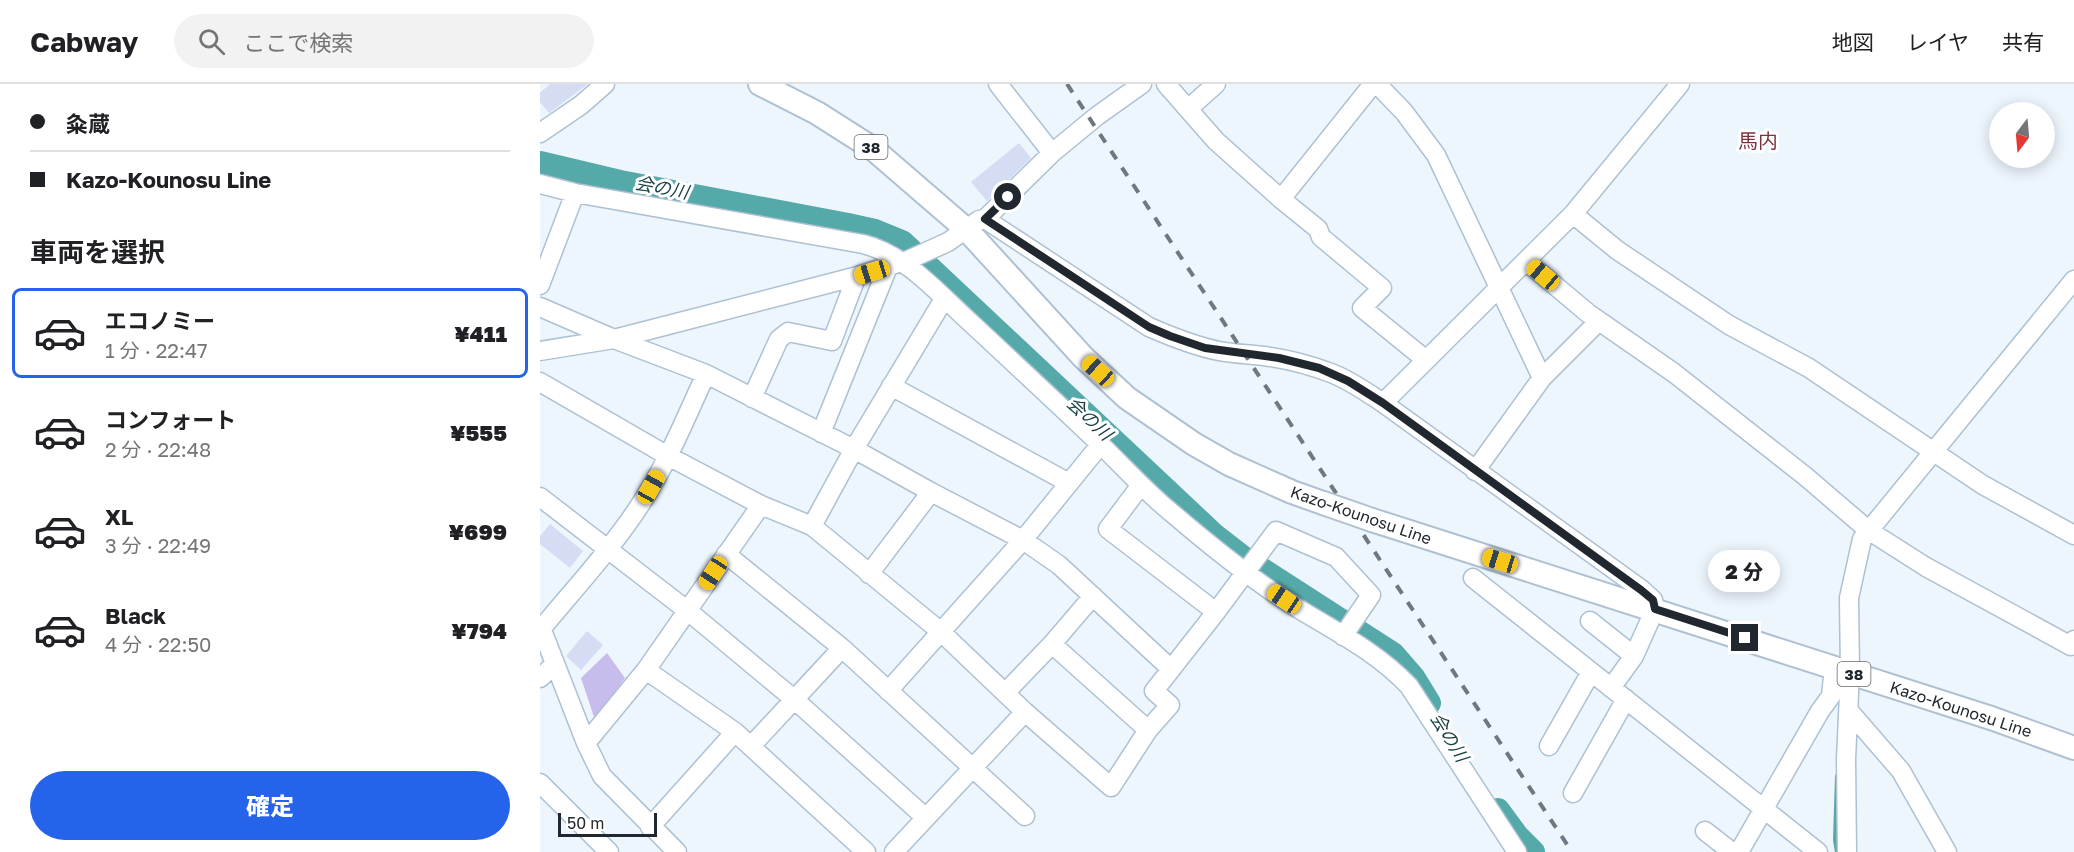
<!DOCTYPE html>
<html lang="ja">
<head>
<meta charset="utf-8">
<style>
  :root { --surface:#fff; --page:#f2f2f2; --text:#202124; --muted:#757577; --line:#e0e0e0; --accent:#2563eb }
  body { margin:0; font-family:"Golos Text","Noto Sans JP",sans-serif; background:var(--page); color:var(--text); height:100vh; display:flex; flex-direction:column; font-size:22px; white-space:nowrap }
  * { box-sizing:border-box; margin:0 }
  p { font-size:20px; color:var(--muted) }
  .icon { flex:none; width:33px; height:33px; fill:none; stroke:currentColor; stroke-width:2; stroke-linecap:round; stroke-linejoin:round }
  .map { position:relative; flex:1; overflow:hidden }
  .sheet { display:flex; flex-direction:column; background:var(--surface); width:540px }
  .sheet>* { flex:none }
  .hud { display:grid; align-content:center; height:132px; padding:0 30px; background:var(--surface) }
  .needle { width:39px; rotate:196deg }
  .tools { position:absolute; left:1449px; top:18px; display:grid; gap:12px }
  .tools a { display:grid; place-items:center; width:66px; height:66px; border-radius:50%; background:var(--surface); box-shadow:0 3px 15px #0003; font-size:30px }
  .scale { position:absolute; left:18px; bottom:15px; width:99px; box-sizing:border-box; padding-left:6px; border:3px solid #20272e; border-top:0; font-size:16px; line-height:21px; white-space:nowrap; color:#20272e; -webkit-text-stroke:4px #fff; paint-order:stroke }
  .end { position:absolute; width:27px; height:27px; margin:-14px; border:8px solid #20272e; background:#fff; box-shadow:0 0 0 3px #fff }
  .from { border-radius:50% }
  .bubble { position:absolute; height:42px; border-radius:21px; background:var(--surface); box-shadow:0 3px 15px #0003; font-size:20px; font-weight:800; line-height:42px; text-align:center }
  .car { position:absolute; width:18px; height:36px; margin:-18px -9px; border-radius:8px; box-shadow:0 0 4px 2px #0007; background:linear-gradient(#f5c518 24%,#345 0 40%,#f5c518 0 76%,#345 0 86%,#f5c518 0) }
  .hud b { display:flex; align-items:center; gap:21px; height:57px; font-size:22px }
  .hud b+b { border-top:2px solid var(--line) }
  .hud i { width:15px; height:15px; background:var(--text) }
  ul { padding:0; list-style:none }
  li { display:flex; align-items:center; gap:18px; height:90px; margin:0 12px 9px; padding:0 18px; border:3px solid transparent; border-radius:9px }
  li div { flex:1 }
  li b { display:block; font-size:22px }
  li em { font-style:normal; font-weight:800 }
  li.active { border-color:var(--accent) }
  li>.icon { width:54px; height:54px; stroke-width:1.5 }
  h2 { padding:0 30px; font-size:27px; line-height:72px }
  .primary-button { display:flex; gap:12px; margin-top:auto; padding:12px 30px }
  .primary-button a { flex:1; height:69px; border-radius:36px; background:var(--accent); color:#fff; font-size:24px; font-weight:800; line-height:69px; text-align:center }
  header { display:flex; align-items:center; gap:36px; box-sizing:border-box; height:84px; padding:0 30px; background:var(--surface); border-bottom:2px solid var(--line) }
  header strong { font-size:28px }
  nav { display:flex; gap:33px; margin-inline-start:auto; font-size:21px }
  .search { width:420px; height:54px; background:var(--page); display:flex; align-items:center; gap:15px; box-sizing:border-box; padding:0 21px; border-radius:33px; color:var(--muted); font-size:22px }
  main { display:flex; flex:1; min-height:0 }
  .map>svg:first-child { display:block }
  .green { fill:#c8bced }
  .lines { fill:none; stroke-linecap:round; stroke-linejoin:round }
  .stream { stroke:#55a9a9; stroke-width:4 }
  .river { stroke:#55a9a9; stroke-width:24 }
  .building { fill:#d5ddf4 }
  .minor-casing { stroke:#adc1d3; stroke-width:21 }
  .major-casing { stroke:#adc1d3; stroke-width:26 }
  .minor { stroke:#fff; stroke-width:18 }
  .major { stroke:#fff; stroke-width:22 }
  .rail { stroke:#70787f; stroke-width:4; stroke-dasharray:10 10; stroke-linecap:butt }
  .major-bridge-casing { stroke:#adc1d3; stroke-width:26; stroke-linecap:butt }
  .major-bridge { stroke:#fff; stroke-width:22 }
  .route { stroke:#20272e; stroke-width:8 }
  .labels { text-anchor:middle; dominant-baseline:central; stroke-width:6; stroke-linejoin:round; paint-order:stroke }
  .shield { fill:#fff; stroke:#63686d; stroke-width:1.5 }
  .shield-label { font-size:15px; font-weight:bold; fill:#20272e }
  .street-label { font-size:16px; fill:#20272e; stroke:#fff }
  .water-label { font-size:18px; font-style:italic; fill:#173f40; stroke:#fff }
  .quarter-label { font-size:20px; fill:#7a3340; stroke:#fff }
</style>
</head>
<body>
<header>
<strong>Cabway</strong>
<div class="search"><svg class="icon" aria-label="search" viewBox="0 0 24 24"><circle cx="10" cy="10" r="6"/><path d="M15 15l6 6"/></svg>ここで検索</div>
<nav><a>地図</a><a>レイヤ</a><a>共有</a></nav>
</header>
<main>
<section class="sheet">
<div class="hud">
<b><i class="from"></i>粂蔵</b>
<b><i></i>Kazo-Kounosu Line</b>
</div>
<h2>車両を選択</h2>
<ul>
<li class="active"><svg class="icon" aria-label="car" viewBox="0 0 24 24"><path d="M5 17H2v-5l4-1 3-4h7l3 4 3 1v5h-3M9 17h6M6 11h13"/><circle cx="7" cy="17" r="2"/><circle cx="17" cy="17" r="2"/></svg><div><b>エコノミー</b><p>1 分 · 22:47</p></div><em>¥411</em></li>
<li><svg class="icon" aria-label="car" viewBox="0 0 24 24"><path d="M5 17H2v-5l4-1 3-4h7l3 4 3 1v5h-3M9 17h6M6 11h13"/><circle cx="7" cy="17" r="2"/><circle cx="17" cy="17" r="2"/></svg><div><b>コンフォート</b><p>2 分 · 22:48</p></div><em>¥555</em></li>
<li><svg class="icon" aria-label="car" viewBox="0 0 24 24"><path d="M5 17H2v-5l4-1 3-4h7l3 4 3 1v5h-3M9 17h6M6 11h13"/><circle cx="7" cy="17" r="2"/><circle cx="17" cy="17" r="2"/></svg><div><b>XL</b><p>3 分 · 22:49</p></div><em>¥699</em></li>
<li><svg class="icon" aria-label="car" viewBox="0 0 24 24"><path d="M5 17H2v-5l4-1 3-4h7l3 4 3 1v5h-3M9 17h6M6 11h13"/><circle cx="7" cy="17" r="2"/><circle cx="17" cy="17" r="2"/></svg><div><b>Black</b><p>4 分 · 22:50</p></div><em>¥794</em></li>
</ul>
<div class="primary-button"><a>確定</a></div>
</section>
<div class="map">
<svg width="1534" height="768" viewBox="0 0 1534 768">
  <rect width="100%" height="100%" fill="#edf5fd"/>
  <path class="green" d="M67,569L85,594L55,636L41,594Z"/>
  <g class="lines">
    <path class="stream" d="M1297,768L1295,756L1297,692"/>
    <path class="river" d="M0,79L80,98L308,141L335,147L362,158L674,451L701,472L853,570L873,593L889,619
      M958,726L977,752L993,768"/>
  </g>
  <path class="building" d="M10,0H48L9,29L0,18V9Z
    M479,59L491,74L447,117L431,98Z
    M10,440L43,467L30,484L0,460V452Z
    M47,547L63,561L41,586L26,572Z"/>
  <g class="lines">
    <g class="minor-casing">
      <path id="minor" d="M458,0L512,69
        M626,0L676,57L741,115L833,0
        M837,0L864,28L896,71L1002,294
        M648,25L676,0
        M0,49L41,21L65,0
        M0,100L35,109L323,160C365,170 399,210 431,239C474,279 517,319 560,360C584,383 606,408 632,429C667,459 704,489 743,515C786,543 833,564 869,602L977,768
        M741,115L778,145L781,153L842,204L822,224L886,276
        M1033,130L1077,166L1189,241L1269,284L1443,401L1534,451
        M445,135L609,243C632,253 654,262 679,267C694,270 709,270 724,272C747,275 770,281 791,289C810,296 826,308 843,319L1101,505L1113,516L1115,525L1094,572L1071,604
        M987,178L1049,230L1134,289L1265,392L1328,446L1386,483L1531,562L1534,556
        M0,201L35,109
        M0,223L74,255L166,290L314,365L391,408L483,456L519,481L631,585
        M0,267L74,255L314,193L368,176L408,158L439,136L445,135L512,69L557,32L602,0
        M0,298L128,372L221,421L272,442L400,547L485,628L571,703L608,646L630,621L614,607L676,528L736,447L796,473L831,511L803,552
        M351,302L529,399
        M212,314L239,255L248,248L292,257L314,199V193
        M843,319L1033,130L1140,0
        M281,349L348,183
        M935,387L1002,294L1059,237
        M601,401L568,445L676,528
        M0,413L148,527L255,616L386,734
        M272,442L314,365L404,215
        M186,470L302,564L485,732
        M329,490L391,408
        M933,494L1278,768
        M1050,537L1094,572
        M0,541L46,659L62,692L137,768
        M2,544C36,503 73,463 102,418C128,378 146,333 166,290
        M512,560L608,646
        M106,586L195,648L326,768
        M0,594L15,580
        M348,607L483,456L560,361
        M465,609L512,560L553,512
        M1309,627L1361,687L1407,768
        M46,659L106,586L221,421
        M211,662L302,564
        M1009,662L1051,588
        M0,699L69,768
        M1033,709L1086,615
        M110,743L195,648
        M1165,747L1192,768
        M354,768L485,628
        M1199,768L1280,627L1291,612L1294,583
        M1307,768L1306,675L1310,588L1309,514L1322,455L1534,196"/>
    </g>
    <g class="major-casing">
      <path id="major" d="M220,0L277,29L332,64L427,146L543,273L587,314L654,360L689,380L752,408L783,419
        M832,436L1451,634L1534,664"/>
    </g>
    <use href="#minor" class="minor"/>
    <use href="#major" class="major"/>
    <path class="rail" d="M527,0L1032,768"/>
    <g class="major-bridge-casing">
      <path id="major-bridge" d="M783,419L832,436"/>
    </g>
    <use href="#major-bridge" class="major-bridge"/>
  </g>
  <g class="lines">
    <path class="route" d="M468,113L445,135L609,243L630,252L665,264L739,274L779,284L808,297L843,319L1101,506L1113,516L1115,525L1205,554"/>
  </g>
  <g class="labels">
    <g class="shield">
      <rect x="314.5" y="51" width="33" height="24" rx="4.5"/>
      <rect x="1297.5" y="578" width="33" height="24" rx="4.5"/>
    </g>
    <g class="shield-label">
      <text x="331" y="63">38</text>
      <text x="1314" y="590">38</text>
    </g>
    <g class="street-label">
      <text transform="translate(821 431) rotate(19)">Kazo-Kounosu Line</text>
      <text transform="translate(1421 625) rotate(18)">Kazo-Kounosu Line</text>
    </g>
    <g class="water-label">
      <text transform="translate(122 103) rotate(11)">会の川</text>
      <text transform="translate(550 334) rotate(43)">会の川</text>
      <text transform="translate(910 653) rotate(58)">会の川</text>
    </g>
    <g class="quarter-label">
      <text x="1218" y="56">馬内</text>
    </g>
  </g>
</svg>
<div class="tools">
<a><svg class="needle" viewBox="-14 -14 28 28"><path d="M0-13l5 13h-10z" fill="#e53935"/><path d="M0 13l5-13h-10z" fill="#757577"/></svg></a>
</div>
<div class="scale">50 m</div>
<i class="end from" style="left:468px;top:113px"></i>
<i class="end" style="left:1205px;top:554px"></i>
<div class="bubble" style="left:1168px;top:466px;width:72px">2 分</div>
<i class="car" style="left:332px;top:188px;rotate:253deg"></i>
<i class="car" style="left:1003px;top:191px;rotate:310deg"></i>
<i class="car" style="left:558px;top:287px;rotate:312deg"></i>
<i class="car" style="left:111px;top:403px;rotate:29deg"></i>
<i class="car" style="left:960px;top:477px;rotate:287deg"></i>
<i class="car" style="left:173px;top:489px;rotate:213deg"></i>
<i class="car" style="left:744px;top:515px;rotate:304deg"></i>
</div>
</main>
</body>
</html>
